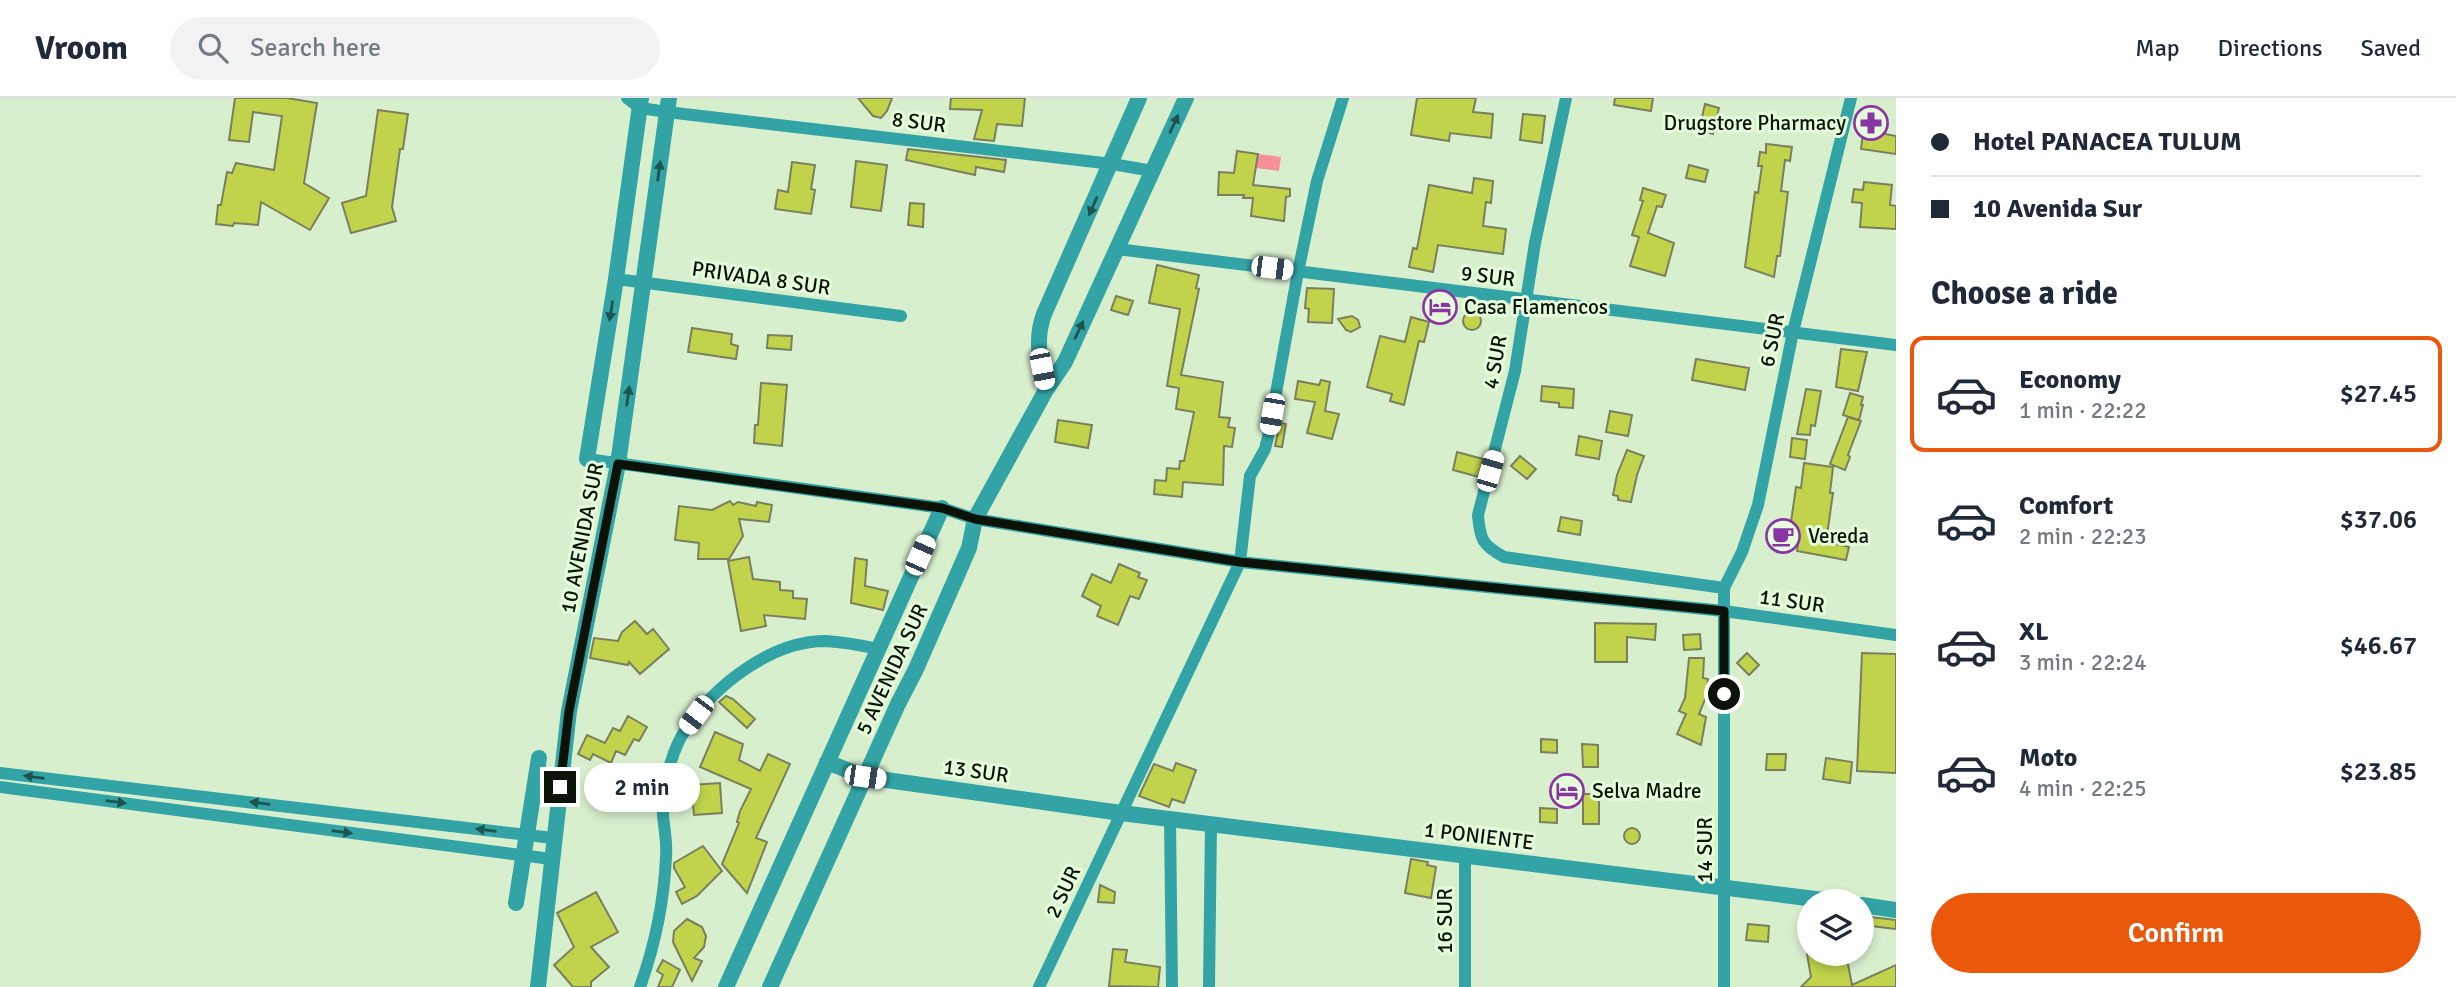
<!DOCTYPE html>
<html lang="en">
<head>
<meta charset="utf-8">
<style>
  :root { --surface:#fff; --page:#f2f2f3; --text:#1f2937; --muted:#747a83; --line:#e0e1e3; --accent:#ea580c }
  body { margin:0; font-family:Signika,sans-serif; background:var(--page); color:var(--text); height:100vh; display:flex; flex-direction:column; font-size:26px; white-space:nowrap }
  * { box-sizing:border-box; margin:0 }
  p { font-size:23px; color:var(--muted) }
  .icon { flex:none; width:38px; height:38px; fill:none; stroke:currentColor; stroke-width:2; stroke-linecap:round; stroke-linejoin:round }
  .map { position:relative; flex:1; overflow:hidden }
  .sheet { display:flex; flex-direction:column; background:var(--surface); width:560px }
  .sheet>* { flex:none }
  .banner { display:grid; align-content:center; height:154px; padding:0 35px; background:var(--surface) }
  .controls { position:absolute; left:1797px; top:791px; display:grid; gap:14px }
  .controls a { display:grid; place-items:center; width:77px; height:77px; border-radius:50%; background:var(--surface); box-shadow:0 4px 10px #0003; font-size:35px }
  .end { position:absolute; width:32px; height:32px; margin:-16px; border:9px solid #0b1308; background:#fff; box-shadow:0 0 0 4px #fff }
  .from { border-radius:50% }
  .bubble { position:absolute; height:49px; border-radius:24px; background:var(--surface); box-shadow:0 4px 10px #0003; font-size:23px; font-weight:600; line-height:49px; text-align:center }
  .car { position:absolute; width:21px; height:42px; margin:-21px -10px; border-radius:9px; box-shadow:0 0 5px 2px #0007; background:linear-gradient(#fff 24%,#345 0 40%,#fff 0 76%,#345 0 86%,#fff 0) }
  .banner b { display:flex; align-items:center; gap:24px; height:66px; font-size:26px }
  .banner b+b { border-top:2px solid var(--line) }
  .banner i { width:18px; height:18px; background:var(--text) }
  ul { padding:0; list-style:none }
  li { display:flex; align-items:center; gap:21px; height:116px; margin:0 14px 10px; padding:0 21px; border:4px solid transparent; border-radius:14px }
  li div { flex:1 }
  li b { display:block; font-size:26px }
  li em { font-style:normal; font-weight:600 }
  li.selected { border-color:var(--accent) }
  li>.icon { width:63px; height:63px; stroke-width:1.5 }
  h2 { padding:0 35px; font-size:32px; line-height:84px }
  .primary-button { display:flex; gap:14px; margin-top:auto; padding:14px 35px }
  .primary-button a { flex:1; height:80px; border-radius:42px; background:var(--accent); color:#fff; font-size:28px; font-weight:600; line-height:80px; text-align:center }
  header { display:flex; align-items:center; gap:42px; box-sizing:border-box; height:98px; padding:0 35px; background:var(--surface); border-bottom:2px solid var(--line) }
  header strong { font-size:33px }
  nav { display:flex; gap:38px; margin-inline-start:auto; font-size:24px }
  .search { width:490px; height:63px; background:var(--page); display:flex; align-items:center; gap:18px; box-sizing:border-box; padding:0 24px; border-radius:38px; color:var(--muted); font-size:26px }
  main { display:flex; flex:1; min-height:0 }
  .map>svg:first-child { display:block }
  .water { fill:#f88f96 }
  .building { fill:#c0d34b; stroke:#7a805d; stroke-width:2 }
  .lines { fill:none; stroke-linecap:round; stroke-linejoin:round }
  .minor { stroke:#33a4a6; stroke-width:12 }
  .tertiary { stroke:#33a4a6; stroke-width:16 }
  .oneway { fill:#1d544f }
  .route { stroke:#0b1308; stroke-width:9 }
  .labels { text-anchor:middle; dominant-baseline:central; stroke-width:6; stroke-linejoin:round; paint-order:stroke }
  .street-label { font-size:21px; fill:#0b1308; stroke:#e5fddb }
  .poi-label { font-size:21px; fill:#0b1308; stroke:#e5fddb; text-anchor:start }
</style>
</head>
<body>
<header>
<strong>Vroom</strong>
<div class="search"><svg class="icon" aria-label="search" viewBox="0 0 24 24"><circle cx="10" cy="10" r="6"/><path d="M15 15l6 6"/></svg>Search here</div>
<nav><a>Map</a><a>Directions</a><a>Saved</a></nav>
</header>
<main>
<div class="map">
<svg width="1896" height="889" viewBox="0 0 1896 889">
  <rect width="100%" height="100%" fill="#d8efce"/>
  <path class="water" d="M1258,56L1281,59L1279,73L1256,70Z"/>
  <path class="building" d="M235,0H287L317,5L304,85L329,100L310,132L261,104L258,127L234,125L233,128L216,126L218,107H221L227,74L232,75L236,65L274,72L282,18L253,14L249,44L229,42Z
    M858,0H892L887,13L881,20L873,18Z
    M951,0H1025L1022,28L997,26L994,43L974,41L982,12L950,11Z
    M1417,0H1476L1473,14L1493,16L1491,40L1450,35L1449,43L1411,37Z
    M1615,0H1653L1651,13L1614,7Z
    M1705,6L1719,10L1713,36L1699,32Z
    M378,12L408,16L403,51H400L392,109L396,123L351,135L342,105L366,98Z
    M1523,16L1545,18L1542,45L1520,42Z
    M1865,19L1887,22L1885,36L1896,38V56L1861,51Z
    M1766,46L1792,49L1790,63L1785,62L1781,93L1788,94L1780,158H1777L1774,179L1745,169L1755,94L1758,95L1762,68H1758L1760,54L1766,55Z
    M908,51L1006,62L1004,74L976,69L975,77L906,62Z
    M1237,53L1258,56L1253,87L1290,91V98L1286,99L1284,123L1251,118L1253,100H1243L1244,97H1218L1219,74L1234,75Z
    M856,63L887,67L881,113L851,109Z
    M792,64L815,67L811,91L815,92L811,116L775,111L778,92L788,94Z
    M1689,67L1708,72L1705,84L1686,80Z
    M1474,80L1493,83L1491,105L1486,104L1483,128L1506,131L1503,156L1438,147L1433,174L1409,169L1413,150L1417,151L1429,87L1472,95Z
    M1864,84L1892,87L1890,107L1896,108V131L1860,129L1862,105L1852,104L1854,91L1863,92Z
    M1643,90L1666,97L1662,109L1657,108L1648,135L1674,145L1665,178L1630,168L1639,139L1632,137L1643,103L1640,102Z
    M910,105L924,106L923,129L908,127Z
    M1157,167L1199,177L1196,190L1199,191L1181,277L1223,284L1219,319L1230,320L1228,329L1235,330L1232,349L1224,348L1223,387L1183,384L1182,399L1154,396L1155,382L1166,383L1167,370L1179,371L1180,363H1184L1194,314L1176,311L1179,290L1167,288L1180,211L1149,205Z
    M1307,190L1334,191L1332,225L1308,224L1309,211L1305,210Z
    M1116,198L1133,203L1128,217L1111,212Z
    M1463 223a9 9 0 1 1 18 0a9 9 0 1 1-18 0Z
    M1352,218L1358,222L1360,229L1351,234L1346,232L1338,221Z
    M1411,219L1429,224L1424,244L1419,243L1404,307L1390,303L1392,296L1367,289L1380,238L1405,244Z
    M692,230L732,236L731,246L738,248L736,261L688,254Z
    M768,237L792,238L791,252L767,250Z
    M1841,251L1867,254L1858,293L1836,289Z
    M1696,261L1749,270L1745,292L1692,282Z
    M1321,282L1330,284L1325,313L1339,316L1332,341L1307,335L1315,304L1295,301L1298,283L1319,287Z
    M761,285L787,287L782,348L754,345L755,327H758Z
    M1542,288L1574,291L1573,310L1559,309V305L1541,303Z
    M1806,291L1821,293L1815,328L1811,327L1810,337L1797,336Z
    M1850,295L1863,299L1861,307H1863L1859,322L1843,317Z
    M1610,313L1632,317L1628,338L1606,334Z
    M1848,319L1861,323L1848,357L1850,359L1845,372L1830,366Z
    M1058,322L1092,327L1088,350L1055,344Z
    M1280,325L1286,326L1282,349L1275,348Z
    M1579,338L1602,343L1599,361L1576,357Z
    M1792,340L1807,342L1805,361L1790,359Z
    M1627,352L1644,358L1637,377L1631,404L1618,402V398L1613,397L1617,377Z
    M1457,354L1483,361L1479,379L1453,372Z
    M1520,358L1536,371L1527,381L1511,368Z
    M1804,365L1833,369L1830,395H1833L1826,444L1849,449L1846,462L1797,453L1799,439L1789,438L1796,389L1801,390Z
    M730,403L733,407L738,404L756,408L757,404L772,407L769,424L739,421L743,438L729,461H698L699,445L675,442L679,408L712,412Z
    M1561,419L1582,423L1580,437L1558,433Z
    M749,459L753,481L780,484V492L793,493V500L807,501L805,521L764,517L766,528L741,533L728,463Z
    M855,460L867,462L865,488L888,493L883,512L851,505Z
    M1119,466L1140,475L1138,479L1147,482L1139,501L1130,498L1118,527L1097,518L1101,508L1082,498L1092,476L1111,485Z
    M635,523L647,536L653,531L669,551L640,576L629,564L628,567L590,560L594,540L618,543L622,534Z
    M1595,525L1656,526L1655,542L1627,539V564H1595Z
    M1700,536L1701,551L1684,552L1683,537Z
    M1747,555L1759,567L1749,577L1737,565Z
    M1862,555L1896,556V675L1857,673Z
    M1689,560H1704L1703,580L1708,581L1706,599L1699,616L1706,619L1701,647L1677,636L1686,616L1679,613L1685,600Z
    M726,598L733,601L755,621L747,630L719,604Z
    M628,618L647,629L639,643L634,641L625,657L616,653L611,665L593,656L590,662L578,656L587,637L605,645L613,630L620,633Z
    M715,634L743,646L739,662L760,673L768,656L790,666L756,740L767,744L747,795L722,766L739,725L737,724L740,713L751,691L700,669Z
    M1541,641L1557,642V655L1541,654Z
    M1582,646L1598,647V669H1583Z
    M1767,656H1786L1785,672H1766Z
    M1826,660L1852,664L1850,685L1823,681Z
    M1176,665L1196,672L1184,705L1172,701L1169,709L1139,698L1154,666L1173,673Z
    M720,685L722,715L694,717L691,687Z
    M1583,696H1599V726H1583Z
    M1540,710L1557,711V725L1540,724Z
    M1624 738a8 8 0 1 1 16 0a8 8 0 1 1-16 0Z
    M703,748L722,773L697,798L682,806L676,794L685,789L674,770V765Z
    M1411,761L1428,764L1427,767L1436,769L1431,800L1405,795Z
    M1100,787L1115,794L1114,805L1098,804Z
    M596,794L618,834L591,849L609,869L591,884V889H573L554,867L574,849L557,815Z
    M1862,818L1896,822V831L1862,827Z
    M687,821L702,829L706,838L704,849L694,860L702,863L692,883L673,844L674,833Z
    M1748,826L1769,828L1768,844L1746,842Z
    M1113,851L1127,852L1125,864L1160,869L1158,889L1109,888Z
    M1807,856H1846L1852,887L1896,867V889H1801L1811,879Z
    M663,862L680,872L672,889H658L663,877L657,873Z"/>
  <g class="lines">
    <path class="minor" d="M627,0L640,10L667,14L1112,66L1153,73
      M1566,0L1535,145L1515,273L1478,417C1480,441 1482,447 1504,459L1724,490
      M1117,151L1896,247
      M616,181L901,218
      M587,361L942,410L975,421L1240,464L1724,513L1896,537
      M0,675L553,740
      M0,689L551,761
      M1170,721L1172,889
      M1465,757V889
      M640,889C655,847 664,804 666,759C668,738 660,717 663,696C667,675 674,648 686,631C714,588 771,543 825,543C843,544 860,547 878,551
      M1039,889L1240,464L1250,378L1265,351L1268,339L1298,174L1317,83L1343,0
      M1209,889L1211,726
      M1724,889V490L1742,454L1758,407L1793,234L1851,0"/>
    <path class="tertiary" d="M1046,292C1041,263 1034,244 1044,216L1139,0
      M587,361L616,181L641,0
      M827,664L865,679L1121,715L1832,803
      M516,805L539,660
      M1862,807L1896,812
      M538,889L569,613L618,366L669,0
      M726,889L942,410
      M770,889L898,606L916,571L969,450L975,421L1046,292L1065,264L1186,0"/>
  </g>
  <defs><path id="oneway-solid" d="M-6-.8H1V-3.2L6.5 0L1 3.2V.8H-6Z" transform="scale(1.75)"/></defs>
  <g class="oneway">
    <use href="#oneway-solid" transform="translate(1174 26) rotate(-65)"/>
    <use href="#oneway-solid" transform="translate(659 73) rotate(-82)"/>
    <use href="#oneway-solid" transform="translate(1093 108) rotate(114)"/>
    <use href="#oneway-solid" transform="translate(611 213) rotate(99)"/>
    <use href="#oneway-solid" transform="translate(1079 232) rotate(-65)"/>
    <use href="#oneway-solid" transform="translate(628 298) rotate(-82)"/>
    <use href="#oneway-solid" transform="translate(34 679) rotate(-173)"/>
    <use href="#oneway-solid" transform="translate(116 704) rotate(7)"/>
    <use href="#oneway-solid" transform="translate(260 705) rotate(-173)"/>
    <use href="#oneway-solid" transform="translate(486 732) rotate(-173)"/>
    <use href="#oneway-solid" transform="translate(342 734) rotate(7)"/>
  </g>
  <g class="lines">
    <path class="route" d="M560,689L569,613L618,366L942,410L975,421L1240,464L1724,513V596"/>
  </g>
  <defs>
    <g id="pharmacy-ring" transform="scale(1.75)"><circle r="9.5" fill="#e5fddb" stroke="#8936a4" stroke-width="1.5"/><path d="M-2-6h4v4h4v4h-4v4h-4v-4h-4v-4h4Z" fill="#8936a4"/></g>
    <g id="hotel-ring" transform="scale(1.75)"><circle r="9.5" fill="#e5fddb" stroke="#8936a4" stroke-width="1.5"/><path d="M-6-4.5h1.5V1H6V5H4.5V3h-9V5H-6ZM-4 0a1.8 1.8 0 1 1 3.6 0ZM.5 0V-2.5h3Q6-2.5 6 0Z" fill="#8936a4"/></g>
    <g id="cafe-ring" transform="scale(1.75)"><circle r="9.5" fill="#e5fddb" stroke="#8936a4" stroke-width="1.5"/><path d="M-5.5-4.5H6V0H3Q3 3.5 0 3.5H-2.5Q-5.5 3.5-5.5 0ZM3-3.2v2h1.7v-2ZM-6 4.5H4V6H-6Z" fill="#8936a4"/></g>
  </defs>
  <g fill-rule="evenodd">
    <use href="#pharmacy-ring" x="1871" y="25"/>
    <use href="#hotel-ring" x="1440" y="209"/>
    <use href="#cafe-ring" x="1783" y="438"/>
    <use href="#hotel-ring" x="1567" y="693"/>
  </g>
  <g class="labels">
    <g class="street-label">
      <text transform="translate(919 24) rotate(7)">8 SUR</text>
      <text transform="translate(1488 178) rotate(7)">9 SUR</text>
      <text transform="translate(761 180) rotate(8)">PRIVADA 8 SUR</text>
      <text transform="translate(1772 242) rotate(-78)">6 SUR</text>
      <text transform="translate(1495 264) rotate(-80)">4 SUR</text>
      <text transform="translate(582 440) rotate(-79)">10 AVENIDA SUR</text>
      <text transform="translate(1792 503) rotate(8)">11 SUR</text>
      <text transform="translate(892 571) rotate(-65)">5 AVENIDA SUR</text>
      <text transform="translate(976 673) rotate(8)">13 SUR</text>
      <text transform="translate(1479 738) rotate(7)">1 PONIENTE</text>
      <text transform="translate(1705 752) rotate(-90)">14 SUR</text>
      <text transform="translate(1063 794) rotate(-65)">2 SUR</text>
      <text transform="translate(1445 823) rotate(-90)">16 SUR</text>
    </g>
    <g class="poi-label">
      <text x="1846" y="25" text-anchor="end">Drugstore Pharmacy</text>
      <text x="1464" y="209">Casa Flamencos</text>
      <text x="1808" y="438">Vereda</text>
      <text x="1592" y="693">Selva Madre</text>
    </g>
  </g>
</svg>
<div class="controls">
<a><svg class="icon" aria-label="layers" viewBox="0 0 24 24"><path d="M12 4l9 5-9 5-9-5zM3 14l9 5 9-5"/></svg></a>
</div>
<i class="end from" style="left:1724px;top:596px"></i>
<i class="end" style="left:560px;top:689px"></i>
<div class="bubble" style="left:584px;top:665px;width:116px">2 min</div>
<i class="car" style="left:1272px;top:170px;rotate:97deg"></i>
<i class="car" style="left:1042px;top:271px;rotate:169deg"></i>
<i class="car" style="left:1272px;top:316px;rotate:190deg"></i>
<i class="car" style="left:1490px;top:373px;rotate:16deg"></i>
<i class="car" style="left:920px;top:457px;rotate:24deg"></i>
<i class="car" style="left:696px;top:617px;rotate:217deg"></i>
<i class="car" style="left:865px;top:679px;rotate:98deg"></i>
</div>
<section class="sheet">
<div class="banner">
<b><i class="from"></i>Hotel PANACEA TULUM</b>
<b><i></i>10 Avenida Sur</b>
</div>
<h2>Choose a ride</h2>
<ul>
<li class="selected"><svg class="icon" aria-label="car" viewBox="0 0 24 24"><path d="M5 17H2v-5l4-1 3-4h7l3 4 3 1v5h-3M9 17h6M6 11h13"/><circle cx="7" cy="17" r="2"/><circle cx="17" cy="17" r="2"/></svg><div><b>Economy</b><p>1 min · 22:22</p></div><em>$27.45</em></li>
<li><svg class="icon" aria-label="car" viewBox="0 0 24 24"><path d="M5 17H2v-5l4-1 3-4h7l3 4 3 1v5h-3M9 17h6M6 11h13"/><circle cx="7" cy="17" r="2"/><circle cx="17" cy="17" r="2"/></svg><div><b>Comfort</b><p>2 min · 22:23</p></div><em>$37.06</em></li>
<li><svg class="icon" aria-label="car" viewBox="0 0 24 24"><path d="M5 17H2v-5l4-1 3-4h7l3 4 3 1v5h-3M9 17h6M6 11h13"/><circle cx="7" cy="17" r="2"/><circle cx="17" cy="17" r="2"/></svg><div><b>XL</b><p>3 min · 22:24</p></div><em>$46.67</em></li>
<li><svg class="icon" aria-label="car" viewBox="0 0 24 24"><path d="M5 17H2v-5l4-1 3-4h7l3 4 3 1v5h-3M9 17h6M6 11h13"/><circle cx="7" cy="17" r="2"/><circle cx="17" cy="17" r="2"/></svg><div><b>Moto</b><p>4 min · 22:25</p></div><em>$23.85</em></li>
</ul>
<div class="primary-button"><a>Confirm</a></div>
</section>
</main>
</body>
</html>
